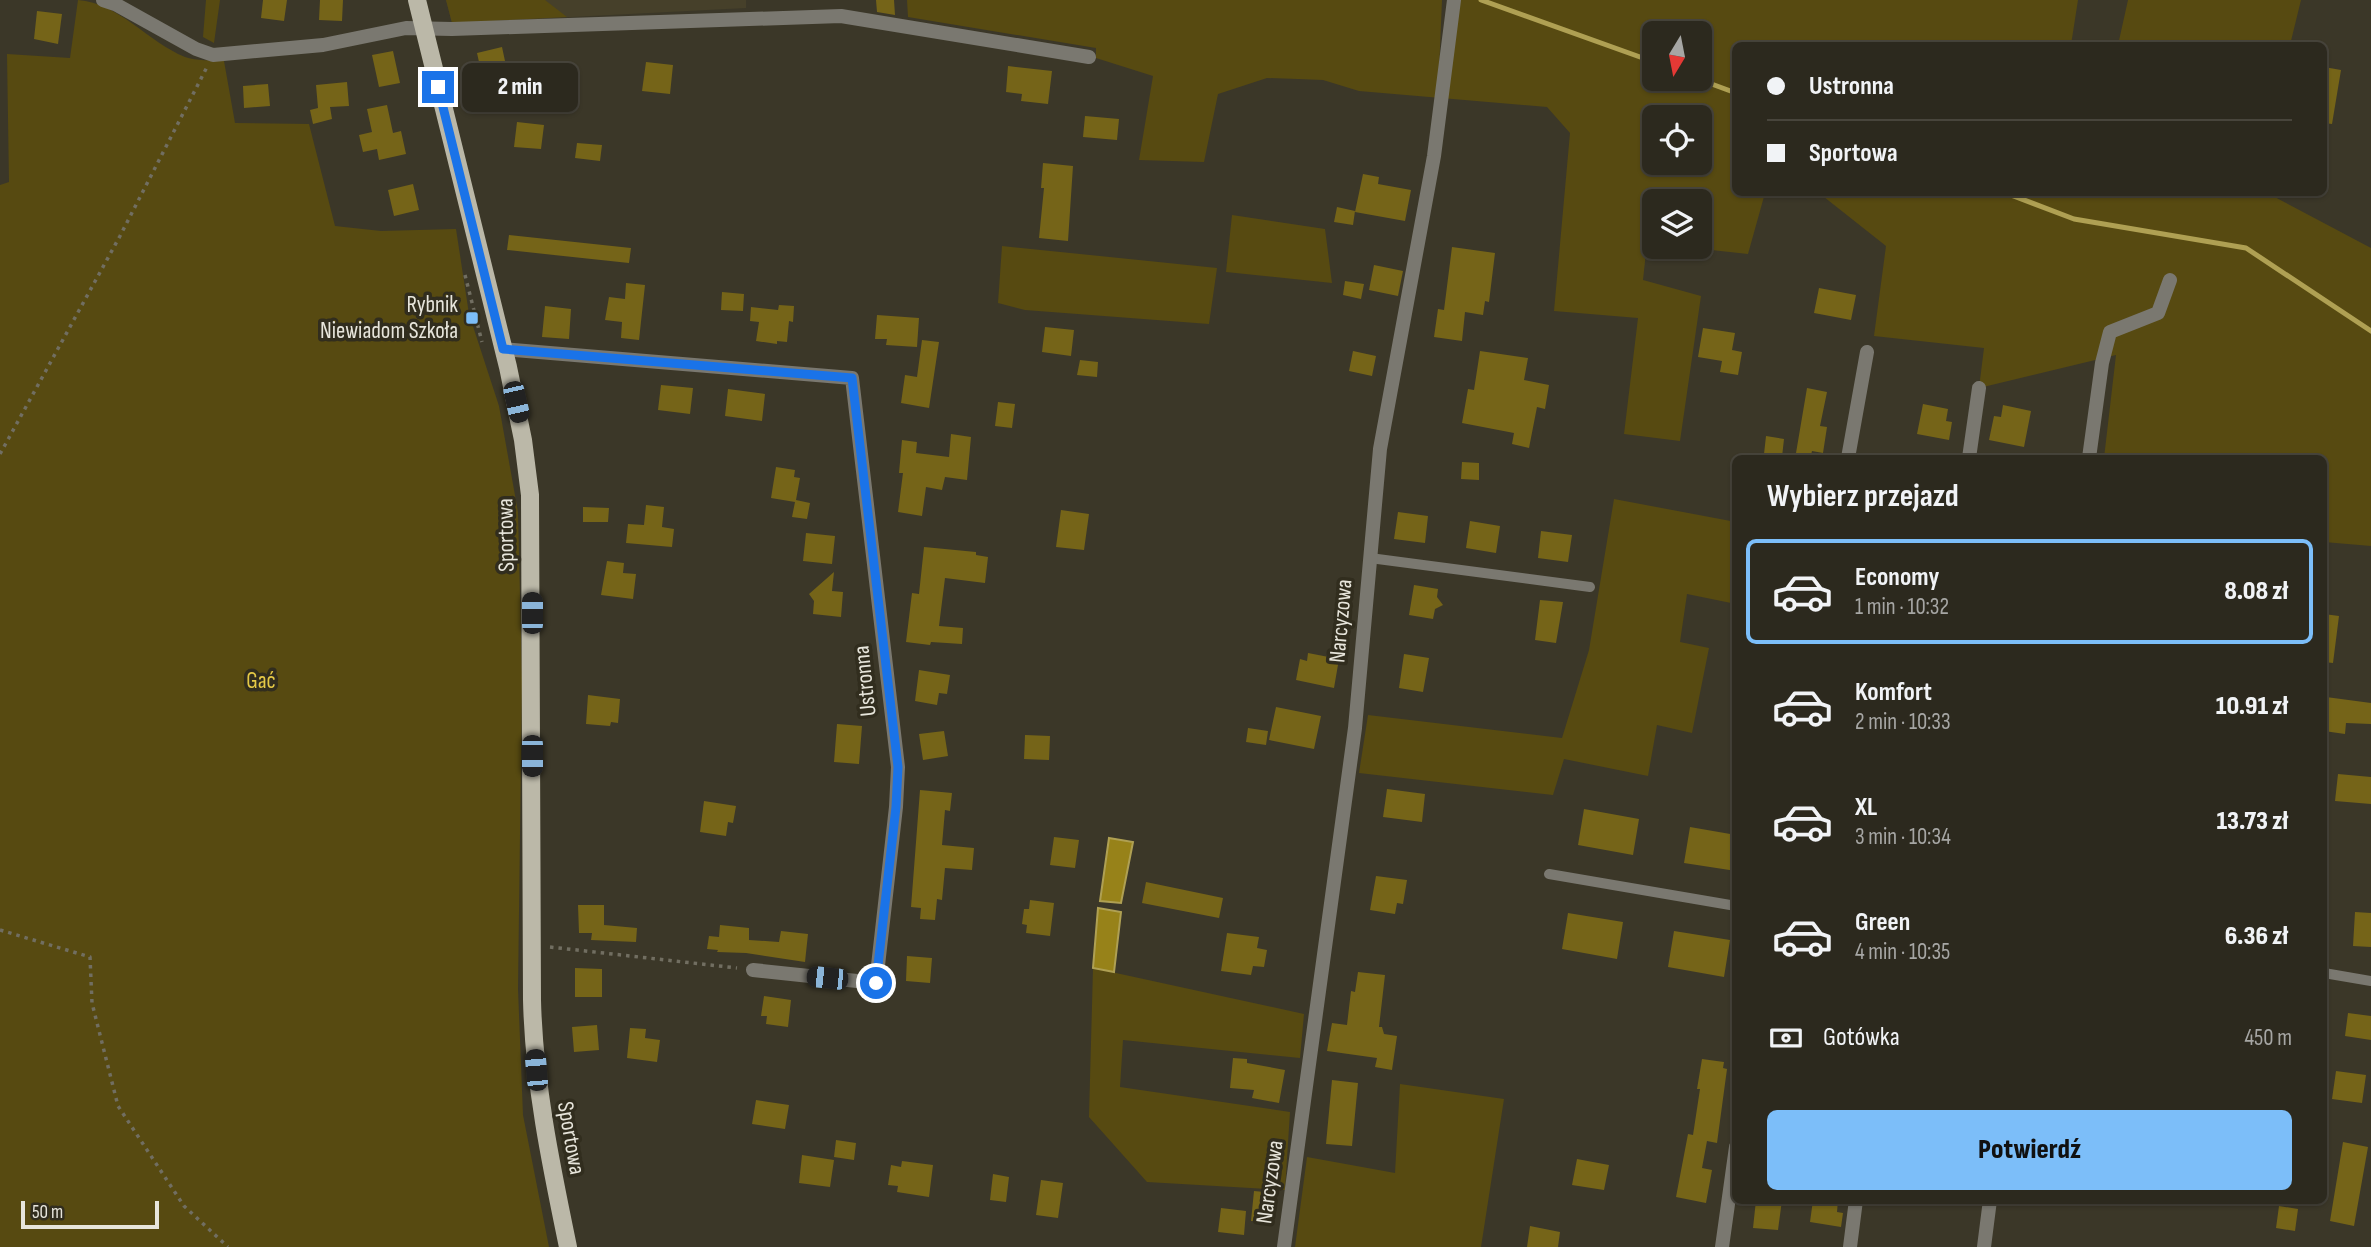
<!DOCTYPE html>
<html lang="pl">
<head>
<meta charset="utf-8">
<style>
  :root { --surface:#2c291e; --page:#38352b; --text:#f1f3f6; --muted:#a6a6a4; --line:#48453c; --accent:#7cbef9 }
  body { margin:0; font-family:"Sofia Sans Condensed",sans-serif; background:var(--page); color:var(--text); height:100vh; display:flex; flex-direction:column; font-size:26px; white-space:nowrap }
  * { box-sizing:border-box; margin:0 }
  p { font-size:23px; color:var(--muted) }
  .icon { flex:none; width:38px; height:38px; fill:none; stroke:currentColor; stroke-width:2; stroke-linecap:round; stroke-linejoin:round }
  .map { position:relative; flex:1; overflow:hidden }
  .panel { position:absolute; left:1732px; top:455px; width:595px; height:749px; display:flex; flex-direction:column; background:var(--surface); border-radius:10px; box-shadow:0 2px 5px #0004,0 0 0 2px var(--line) }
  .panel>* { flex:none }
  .banner { position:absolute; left:1732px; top:42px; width:595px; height:154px; border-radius:10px; box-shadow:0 2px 5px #0004,0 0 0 2px var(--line); display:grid; align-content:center; height:154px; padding:0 35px; background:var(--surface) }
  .needle { width:46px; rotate:190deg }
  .tools { position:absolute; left:1642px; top:21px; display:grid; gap:14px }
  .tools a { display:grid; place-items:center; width:70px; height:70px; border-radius:10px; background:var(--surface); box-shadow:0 2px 5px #0004,0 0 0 2px var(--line); font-size:35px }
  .scale { position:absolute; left:21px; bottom:18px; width:138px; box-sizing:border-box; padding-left:7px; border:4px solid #e7e5db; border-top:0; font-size:19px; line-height:24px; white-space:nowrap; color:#e7e5db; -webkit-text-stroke:5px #312d1e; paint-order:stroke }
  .end { position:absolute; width:32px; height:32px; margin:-16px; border:9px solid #1a73e8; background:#fff; box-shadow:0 0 0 4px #fff }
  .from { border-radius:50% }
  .bubble { position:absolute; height:49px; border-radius:10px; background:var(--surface); box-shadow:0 2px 5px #0004,0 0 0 2px var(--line); font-size:23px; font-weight:800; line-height:49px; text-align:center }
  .car { position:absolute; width:21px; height:42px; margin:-21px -10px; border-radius:9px; box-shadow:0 0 5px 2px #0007; background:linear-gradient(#222 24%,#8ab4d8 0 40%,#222 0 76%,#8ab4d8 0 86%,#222 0) }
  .banner b { display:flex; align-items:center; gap:24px; height:66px; font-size:26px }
  .banner b+b { border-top:2px solid var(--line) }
  .banner i { width:18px; height:18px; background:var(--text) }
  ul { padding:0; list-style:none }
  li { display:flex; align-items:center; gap:21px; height:105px; margin:0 14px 10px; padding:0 21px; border:4px solid transparent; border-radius:10px }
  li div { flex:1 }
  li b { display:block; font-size:26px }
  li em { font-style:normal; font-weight:800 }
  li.active { border-color:var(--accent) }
  li>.icon { width:63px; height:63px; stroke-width:1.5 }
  h2 { padding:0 35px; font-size:32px; line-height:84px }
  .pay { display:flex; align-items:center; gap:18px; height:77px; padding:0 35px; font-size:26px }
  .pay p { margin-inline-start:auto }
  .cta { display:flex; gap:14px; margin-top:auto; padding:14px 35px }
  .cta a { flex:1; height:80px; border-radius:10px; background:var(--accent); color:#111; font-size:28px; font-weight:800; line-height:80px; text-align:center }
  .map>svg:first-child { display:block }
  .built { fill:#46402a }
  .green { fill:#574a11; fill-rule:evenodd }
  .water { fill:#978219; stroke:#afa053; stroke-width:2 }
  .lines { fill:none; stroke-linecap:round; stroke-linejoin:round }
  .stream { stroke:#afa053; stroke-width:5 }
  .building { fill:#756418 }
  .path { stroke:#716e61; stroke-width:3.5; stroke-dasharray:3.5 5; stroke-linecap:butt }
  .lane { stroke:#7a7870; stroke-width:10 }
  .street { stroke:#7a7870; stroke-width:14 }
  .primary { stroke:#bbb8a8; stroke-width:18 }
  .route { stroke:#1a73e8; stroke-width:9 }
  .poi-dot { fill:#7cbef9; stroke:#312d1e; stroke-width:2.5 }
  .labels { text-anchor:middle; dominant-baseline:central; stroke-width:7; stroke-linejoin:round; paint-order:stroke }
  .poi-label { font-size:23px; fill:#e7e5db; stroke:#312d1e; text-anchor:end }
  .street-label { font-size:23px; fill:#e7e5db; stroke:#312d1e }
  .park-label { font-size:23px; fill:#e5c946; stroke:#312d1e }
</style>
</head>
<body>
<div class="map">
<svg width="2371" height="1247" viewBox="0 0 2371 1247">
  <rect width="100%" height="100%" fill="#3b3728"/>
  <path class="built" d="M446,0H746V8L452,23Z"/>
  <path class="green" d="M78,0C119,3 148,42 185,57C196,61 212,60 224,61L235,123L309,124L335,226L381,231L456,229L469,314L499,406L518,512L522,680L518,989L523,1115L549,1247H0V185L9,182L7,54L70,58Z
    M206,0H220L214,43L203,37Z
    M446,0H545L567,17L452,23Z
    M907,0H1442L1439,71L1456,0H2078L2071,45L1736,46V192L1765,193L1748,254L1684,247H1699V201H1654V243H1647L1643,280L1701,296L1680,441L1624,434L1638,318L1554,311L1570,133L1547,107L1359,91L1323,80L1298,79L1267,78L1218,94L1204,162L1139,160L1153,76L1096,58V48L908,17ZM1654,33H1699V79H1654ZM1654,117H1699V163H1654Z
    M2128,0H2301L2290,45H2118Z
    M1819,193H2267L2371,248V546L2324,542V458H2104L2116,355L1979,388L1984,348L1874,336L1886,246Z
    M1232,215L1325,229L1332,283L1226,272Z
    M1002,246L1217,268L1209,324L1025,310L998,303Z
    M1614,499L1736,522V604L1687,594L1680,642L1709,648L1692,733L1657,725L1648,776L1564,759L1553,795L1359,773L1368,715L1562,738L1589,650Z
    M1093,968L1304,1014L1300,1058L1123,1040L1120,1087L1290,1112L1285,1190L1147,1182L1089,1117Z
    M1400,1084L1504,1099L1481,1247H1295L1307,1157L1395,1173Z"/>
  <path class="water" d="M1109,838L1133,842L1121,903L1100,901Z
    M1098,908L1121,912L1114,972L1093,968Z"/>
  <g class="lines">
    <path class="stream" d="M1481,0L1654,62
      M1698,79L1736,93
      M2003,192L2074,219L2246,248L2371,331"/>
  </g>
  <path class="building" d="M263,0H287L284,21L261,18Z
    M320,0H343L342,21L319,20Z
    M876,0H894L895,15L877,12Z
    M37,11L62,14L58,44L34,39Z
    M502,47L508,75L483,80L477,53Z
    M393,51L400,83L379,87L372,55Z
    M646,62L673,65L670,94L642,91Z
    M1008,66L1052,71L1048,104L1021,101L1022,94L1006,92Z
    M2324,67L2341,70L2332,124L2324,123Z
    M347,82L349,106L330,107L332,119L313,124L310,110L318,108L316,85Z
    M268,84L270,106L244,108L243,86Z
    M387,105L393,133L401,131L406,154L379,160L377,149L363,152L359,135L372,132L367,109Z
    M1085,116L1119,119L1117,140L1083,137Z
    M517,122L544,125L541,149L514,147Z
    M577,143L602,145L600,161L575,158Z
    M1043,163L1073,166L1068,241L1039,238L1044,188H1041Z
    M1363,174L1379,177L1378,184L1411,190L1405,221L1355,212Z
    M413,184L419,210L394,216L388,190Z
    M1337,207L1355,211L1353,225L1334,222Z
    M509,235L631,248L629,263L507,250Z
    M1452,247L1495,253L1489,302L1485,301L1483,315L1465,312L1462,341L1434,337L1438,309L1444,310Z
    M1374,265L1403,271L1398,296L1369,290Z
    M1345,281L1364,284L1361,299L1343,295Z
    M626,283L645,285L639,340L621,338L622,322L605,320L609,297L625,299Z
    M1819,288L1856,295L1851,320L1814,313Z
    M722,292L744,294L743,311L721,310Z
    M779,305L794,306L793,322L789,321L787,342L777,341V344L756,341L759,322L750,321L751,307L778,310Z
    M545,306L571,309L569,339L542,337Z
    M877,315L919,318L917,347L886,345L887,339H875Z
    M1045,327L1074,330L1071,356L1042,352Z
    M1703,328L1735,333L1732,350L1742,352L1738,375L1720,372L1722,361L1698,357Z
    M922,340L939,342L929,408L901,403L905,375L917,377Z
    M1353,351L1376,356L1372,376L1349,371Z
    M1480,351L1528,358L1524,380L1549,385L1545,409L1537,407L1529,448L1512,444L1514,433L1462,423L1468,389L1474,390Z
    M1080,360L1098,362L1097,377L1077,375Z
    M661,385L693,388L690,414L658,410Z
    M1807,388L1827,392L1820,426L1827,427L1823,453L1812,451L1811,455L1796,453Z
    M728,389L765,394L762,421L725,416Z
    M998,402L1015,404L1012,428L995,426Z
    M1923,404L1948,409L1946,421L1952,422L1949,440L1917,434Z
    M2003,405L2031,411L2024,447L1989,440L1994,416L2001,417Z
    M951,434L971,437L967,480L945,477L942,490L926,487L922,516L898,512L903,473H899L902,440L917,442L916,453L949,457Z
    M1766,436L1784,439L1782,457L1764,454Z
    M1462,462L1479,463V480L1461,479Z
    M776,467L795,470L794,477L800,478L796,500L810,503L807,519L792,517L795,502L771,498Z
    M646,505L664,507L662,527L674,529L672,547L626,543L628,524L644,525Z
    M583,507L609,508L608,522H583Z
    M1061,510L1089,514L1084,550L1056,547Z
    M1398,512L1428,516L1425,543L1394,539Z
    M1470,521L1500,526L1496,553L1466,548Z
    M1541,531L1572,535L1568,562L1538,558Z
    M806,533L835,536L832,564L803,561Z
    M924,547L976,552V555L988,557L985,583L945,578L939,626L963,628L962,644L931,642L930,645L906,642L912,593L919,594Z
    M607,561L624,563L623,573L636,574L633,599L601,595Z
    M834,572L832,591L843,592L841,617L813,614L814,601L809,594Z
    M1414,585L1438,589L1437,597L1443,605L1435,609L1433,619L1409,615Z
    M1540,600L1563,602L1556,643L1535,640Z
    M2324,614L2339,616L2333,663L2324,662Z
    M1308,653L1339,659L1334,688L1296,680L1300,659L1307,661Z
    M1404,654L1429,658L1423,692L1399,688Z
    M919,670L950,675L947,694L939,693L937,705L915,701Z
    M588,695L620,699L618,723L611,722L610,726L586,724Z
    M2326,697L2371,703V724L2346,723L2345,734L2324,731Z
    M1276,707L1321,716L1314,749L1269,740Z
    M837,724L862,726L859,764L834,762Z
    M1248,728L1268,731L1266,745L1246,742Z
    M944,731L948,756L923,760L919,734Z
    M1025,735L1050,736L1049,760L1024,759Z
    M2338,774L2371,777V804L2335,801Z
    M1387,789L1425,794L1422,822L1383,817Z
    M920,790L952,793L950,811L945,810L942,845L974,848L972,870L945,868L942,900L937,899L935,920L920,919L921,908L911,907Z
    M704,801L736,806L733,823L728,822L726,836L700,832Z
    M1584,809L1639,819L1633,855L1578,845Z
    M1690,827L1736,835V871L1684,863Z
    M1054,837L1079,840L1075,868L1050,865Z
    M1376,876L1407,880L1403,904L1397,903L1395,914L1370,910Z
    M1146,882L1223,898L1219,918L1142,903Z
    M1030,900L1054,903L1050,936L1026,933L1027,925L1022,924L1024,909H1029Z
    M578,905H604V925L637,928L636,942L591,940L592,933H579Z
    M2355,912L2371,913V947L2353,946Z
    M1568,913L1623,922L1617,959L1562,949Z
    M720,925L749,928V940L779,942L781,931L808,934L805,962L746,953L717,952L718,950L707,949L709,936L719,937Z
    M1674,931L1730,940L1724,977L1668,967Z
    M1227,933L1259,937L1257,948L1267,950L1264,967L1253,966L1251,975L1221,971Z
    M907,956L932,958L930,983L906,981Z
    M575,968L602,969V997H575Z
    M1358,972L1385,975L1379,1027H1382L1384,1034L1397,1036L1392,1070L1375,1067L1377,1058L1327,1051L1332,1023L1347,1025L1351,991L1355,992Z
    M764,996L791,1000L788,1027L766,1024L767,1016H761Z
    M2348,1013L2371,1016V1040L2345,1036Z
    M597,1025L599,1050L574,1052L572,1027Z
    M630,1028L646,1029L645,1038L660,1040L657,1062L627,1058Z
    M1233,1058L1247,1059V1063L1285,1070L1279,1103L1252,1098L1254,1090L1230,1088Z
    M1702,1059L1724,1062L1723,1068L1727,1069L1717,1143L1707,1141L1702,1168L1712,1170L1706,1203L1676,1197L1688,1134L1693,1135L1700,1089H1697Z
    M2336,1071L2366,1075L2362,1103L2332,1099Z
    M1332,1080L1358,1083L1352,1146L1326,1144Z
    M756,1100L789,1105L785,1129L752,1124Z
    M836,1140L856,1143L854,1160L834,1157Z
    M2343,1142L2368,1147L2354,1226L2330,1221Z
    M802,1155L834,1160L830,1187L799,1183Z
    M1577,1159L1609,1165L1604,1190L1572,1185Z
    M902,1161L933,1165L929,1197L897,1192L898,1186L888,1185L891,1165L901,1167Z
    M993,1174L1009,1177L1006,1202L990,1200Z
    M1041,1180L1063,1183L1058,1218L1036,1215Z
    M1254,1191L1274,1193L1271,1222L1251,1221Z
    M1756,1200H1782L1778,1230L1753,1228Z
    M1813,1200H1838L1837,1212L1843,1213L1841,1227L1810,1222Z
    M2279,1206L2298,1209L2295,1231L2276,1228Z
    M1221,1208L1246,1211L1244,1235L1218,1232Z
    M1530,1226L1560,1232L1558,1247H1527Z"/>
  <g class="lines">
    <path class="path" d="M465,275L482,342
      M0,454L120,236L207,67
      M0,930L90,957L92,1003L118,1106L184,1206L228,1247
      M550,947L737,968"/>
    <path class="lane" d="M1370,558L1590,587
      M1549,874L1736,906
      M2324,973L2371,981"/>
    <path class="street" d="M103,0L115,4L196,49L213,55L323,45L406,28L452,29L841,16L1089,57
      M503,349L852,378L898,767L896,807L876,983L753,970
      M1848,458L1867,352
      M1969,458L1979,388
      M2089,458L2102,363L2110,332L2158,313L2170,280
      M1284,1247L1355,728L1380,449L1434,156L1454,0
      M1722,1247L1736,1147
      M1850,1247L1856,1200
      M1984,1247L1990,1200"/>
    <path class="primary" d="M417,0L508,367L523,440L530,495L532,1000C534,1084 551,1165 568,1247"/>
  </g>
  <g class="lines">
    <path class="route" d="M438,87L503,349L852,378L898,767L896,807L876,983"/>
  </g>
  <rect class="poi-dot" x="465" y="311" width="14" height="14" rx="3.5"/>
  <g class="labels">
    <g class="poi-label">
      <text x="458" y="305">Rybnik<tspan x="458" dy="26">Niewiadom Szkoła</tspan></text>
    </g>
    <g class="street-label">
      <text transform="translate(506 535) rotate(-91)">Sportowa</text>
      <text transform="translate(1341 621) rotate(-85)">Narcyzowa</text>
      <text transform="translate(865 681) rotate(-96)">Ustronna</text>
      <text transform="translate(571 1138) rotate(80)">Sportowa</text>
      <text transform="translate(1270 1182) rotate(-82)">Narcyzowa</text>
    </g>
    <g class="park-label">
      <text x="261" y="681">Gać</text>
    </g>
  </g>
</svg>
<div class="tools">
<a><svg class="needle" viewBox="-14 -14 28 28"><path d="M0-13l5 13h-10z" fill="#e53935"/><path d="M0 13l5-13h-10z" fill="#a6a6a4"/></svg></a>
<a><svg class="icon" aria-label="locate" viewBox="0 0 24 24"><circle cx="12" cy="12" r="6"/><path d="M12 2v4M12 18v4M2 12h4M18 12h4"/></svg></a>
<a><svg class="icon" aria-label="layers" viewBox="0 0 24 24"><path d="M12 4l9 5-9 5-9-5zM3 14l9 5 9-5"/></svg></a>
</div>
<div class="scale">50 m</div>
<i class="end from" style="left:876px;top:983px"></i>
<i class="end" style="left:438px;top:87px"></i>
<div class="bubble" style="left:462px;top:63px;width:116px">2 min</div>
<i class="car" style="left:516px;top:402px;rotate:167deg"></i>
<i class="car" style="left:532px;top:613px;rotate:0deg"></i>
<i class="car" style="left:532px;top:756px;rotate:180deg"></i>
<i class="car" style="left:827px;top:978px;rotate:276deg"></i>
<i class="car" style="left:536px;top:1070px;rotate:355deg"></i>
<div class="banner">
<b><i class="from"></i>Ustronna</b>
<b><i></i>Sportowa</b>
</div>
<section class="panel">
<h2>Wybierz przejazd</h2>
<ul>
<li class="active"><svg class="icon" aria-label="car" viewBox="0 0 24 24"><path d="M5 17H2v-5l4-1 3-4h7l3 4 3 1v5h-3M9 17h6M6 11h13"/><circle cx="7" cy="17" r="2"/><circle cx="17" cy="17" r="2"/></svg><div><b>Economy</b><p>1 min · 10:32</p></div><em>8.08 zł</em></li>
<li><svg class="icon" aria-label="car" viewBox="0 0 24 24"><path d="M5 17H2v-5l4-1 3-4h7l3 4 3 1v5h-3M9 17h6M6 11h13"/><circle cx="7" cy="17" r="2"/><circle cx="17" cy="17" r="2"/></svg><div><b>Komfort</b><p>2 min · 10:33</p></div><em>10.91 zł</em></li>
<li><svg class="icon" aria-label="car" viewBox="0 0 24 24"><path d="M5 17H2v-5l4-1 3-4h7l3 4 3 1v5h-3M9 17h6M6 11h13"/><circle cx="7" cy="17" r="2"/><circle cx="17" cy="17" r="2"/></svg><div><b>XL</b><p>3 min · 10:34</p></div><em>13.73 zł</em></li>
<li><svg class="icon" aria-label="car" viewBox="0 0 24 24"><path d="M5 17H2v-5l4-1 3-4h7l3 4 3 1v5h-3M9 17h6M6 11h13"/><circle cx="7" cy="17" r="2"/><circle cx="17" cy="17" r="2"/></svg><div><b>Green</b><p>4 min · 10:35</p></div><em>6.36 zł</em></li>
</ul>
<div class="pay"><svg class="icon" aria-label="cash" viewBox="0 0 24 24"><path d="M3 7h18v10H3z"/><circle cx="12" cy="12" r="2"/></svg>Gotówka<p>450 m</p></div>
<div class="cta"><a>Potwierdź</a></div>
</section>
</div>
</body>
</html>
